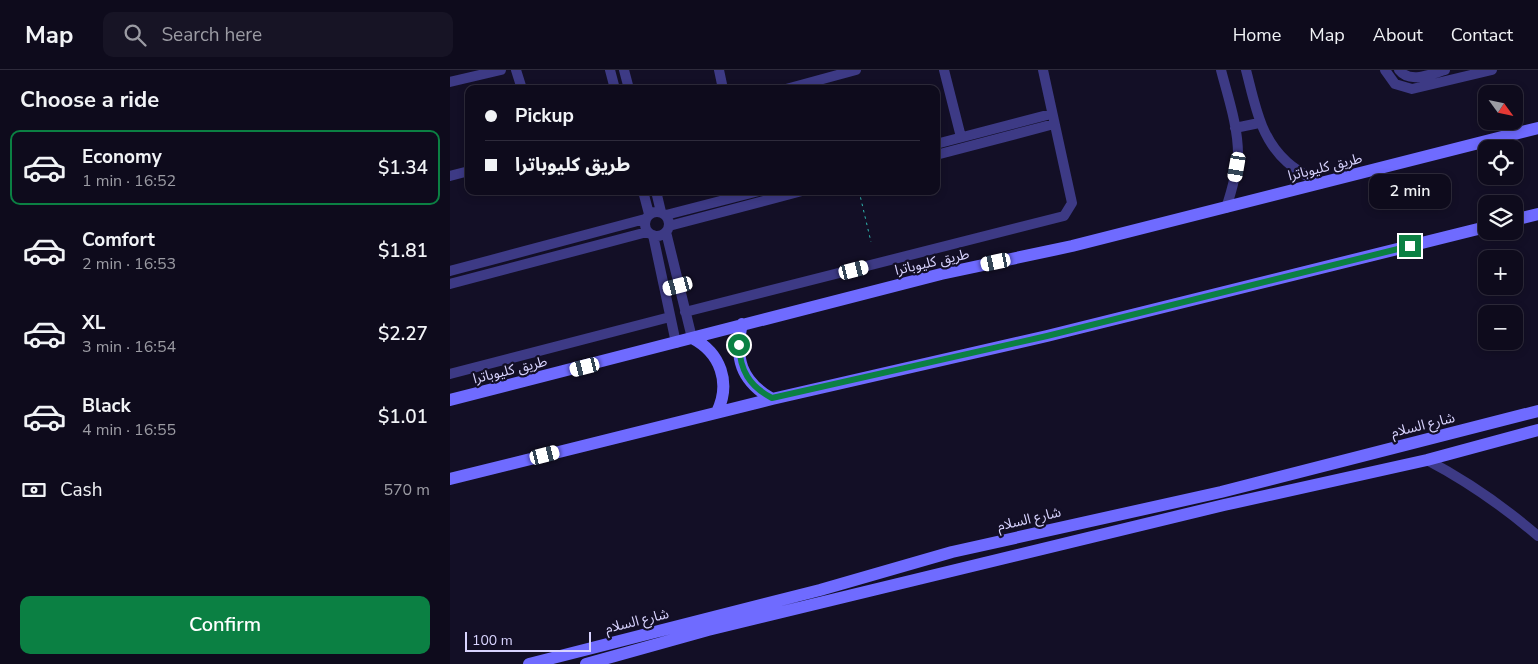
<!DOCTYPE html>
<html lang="en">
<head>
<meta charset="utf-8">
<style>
  :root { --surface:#0e0b1c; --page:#171425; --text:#f1f3f6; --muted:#9b9ba3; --line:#2e2b3b; --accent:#0b8043 }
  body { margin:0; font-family:"Nunito Sans","Noto Sans Arabic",sans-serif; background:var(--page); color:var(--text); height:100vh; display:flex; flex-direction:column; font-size:19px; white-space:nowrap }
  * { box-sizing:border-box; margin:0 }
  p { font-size:16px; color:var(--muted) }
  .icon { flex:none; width:28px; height:28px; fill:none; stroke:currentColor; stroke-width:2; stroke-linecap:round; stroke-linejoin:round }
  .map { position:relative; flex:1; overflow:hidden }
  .details { display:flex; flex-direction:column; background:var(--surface); width:450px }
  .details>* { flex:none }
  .hud { position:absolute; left:15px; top:15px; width:475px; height:110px; border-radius:10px; box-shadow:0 2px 8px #0003,0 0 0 1px var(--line); display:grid; align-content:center; height:110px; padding:0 20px; background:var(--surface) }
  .needle { width:32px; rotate:123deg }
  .fabs { position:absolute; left:1028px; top:15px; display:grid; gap:10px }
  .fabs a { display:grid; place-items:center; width:45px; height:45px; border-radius:10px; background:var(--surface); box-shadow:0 2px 8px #0003,0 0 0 1px var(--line); font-size:25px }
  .scale { position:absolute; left:15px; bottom:12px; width:126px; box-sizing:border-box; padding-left:5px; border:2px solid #d9d4ff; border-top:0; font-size:14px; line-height:18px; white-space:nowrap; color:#d9d4ff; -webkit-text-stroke:4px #130f26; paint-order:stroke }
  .end { position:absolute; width:22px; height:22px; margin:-11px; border:6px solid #0b8043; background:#fff; box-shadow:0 0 0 2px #fff }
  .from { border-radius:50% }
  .bubble { position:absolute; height:35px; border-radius:10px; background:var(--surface); box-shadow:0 2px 8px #0003,0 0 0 1px var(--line); font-size:16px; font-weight:600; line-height:35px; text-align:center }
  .car { position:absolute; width:15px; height:30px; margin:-15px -8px; border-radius:6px; box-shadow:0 0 4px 1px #0007; background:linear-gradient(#fff 24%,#345 0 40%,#fff 0 76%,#345 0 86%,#fff 0) }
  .hud b { display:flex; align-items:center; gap:18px; height:48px; font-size:19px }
  .hud b+b { border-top:1px solid var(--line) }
  .hud i { width:12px; height:12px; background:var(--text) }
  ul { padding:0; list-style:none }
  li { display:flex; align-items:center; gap:15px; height:75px; margin:0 10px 8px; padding:0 10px; border:2px solid transparent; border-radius:10px }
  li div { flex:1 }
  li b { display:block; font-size:19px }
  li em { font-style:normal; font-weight:600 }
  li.on { border-color:var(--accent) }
  li>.icon { width:45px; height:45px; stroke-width:1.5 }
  h2 { padding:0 20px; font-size:22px; line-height:60px }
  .pay { display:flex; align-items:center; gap:12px; height:55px; padding:0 20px; font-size:19px }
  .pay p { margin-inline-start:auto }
  .cta { display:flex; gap:10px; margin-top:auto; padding:10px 20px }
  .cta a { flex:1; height:58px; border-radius:10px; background:var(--accent); color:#fff; font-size:20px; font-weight:600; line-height:58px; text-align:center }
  header { display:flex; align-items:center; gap:30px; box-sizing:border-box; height:70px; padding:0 25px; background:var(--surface); border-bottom:1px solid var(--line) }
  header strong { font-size:24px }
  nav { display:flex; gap:28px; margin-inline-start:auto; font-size:18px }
  .search { width:350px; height:45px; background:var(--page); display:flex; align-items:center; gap:12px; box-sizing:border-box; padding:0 18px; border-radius:10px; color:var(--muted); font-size:19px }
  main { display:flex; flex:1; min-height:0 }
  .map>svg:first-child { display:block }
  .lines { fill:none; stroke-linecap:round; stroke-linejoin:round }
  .path { stroke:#2fb8b0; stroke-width:1; stroke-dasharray:2.5 4; stroke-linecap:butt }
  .street { stroke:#3d3a85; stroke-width:10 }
  .secondary { stroke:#6f6bff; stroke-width:12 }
  .route { stroke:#0b8043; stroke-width:6 }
  .labels { text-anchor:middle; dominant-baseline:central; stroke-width:4.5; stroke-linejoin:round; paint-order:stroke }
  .street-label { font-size:14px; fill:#d9d4ff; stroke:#130f26 }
</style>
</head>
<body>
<header>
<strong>Map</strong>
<div class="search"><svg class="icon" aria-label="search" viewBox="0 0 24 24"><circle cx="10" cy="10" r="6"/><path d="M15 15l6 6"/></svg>Search here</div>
<nav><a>Home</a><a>Map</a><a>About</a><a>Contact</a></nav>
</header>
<main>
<section class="details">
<h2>Choose a ride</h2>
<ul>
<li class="on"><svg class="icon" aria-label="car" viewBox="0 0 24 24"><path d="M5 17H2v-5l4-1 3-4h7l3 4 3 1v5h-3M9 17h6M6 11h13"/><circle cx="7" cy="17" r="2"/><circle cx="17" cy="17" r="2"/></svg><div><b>Economy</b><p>1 min · 16:52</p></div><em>$1.34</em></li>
<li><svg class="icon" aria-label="car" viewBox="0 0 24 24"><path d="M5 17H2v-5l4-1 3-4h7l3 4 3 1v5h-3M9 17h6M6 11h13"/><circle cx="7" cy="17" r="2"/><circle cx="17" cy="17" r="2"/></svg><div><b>Comfort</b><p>2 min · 16:53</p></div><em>$1.81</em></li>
<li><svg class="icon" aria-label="car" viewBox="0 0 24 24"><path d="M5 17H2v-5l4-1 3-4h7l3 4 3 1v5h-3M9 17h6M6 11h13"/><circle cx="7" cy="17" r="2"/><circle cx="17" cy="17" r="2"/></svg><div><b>XL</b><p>3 min · 16:54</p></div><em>$2.27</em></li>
<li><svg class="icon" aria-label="car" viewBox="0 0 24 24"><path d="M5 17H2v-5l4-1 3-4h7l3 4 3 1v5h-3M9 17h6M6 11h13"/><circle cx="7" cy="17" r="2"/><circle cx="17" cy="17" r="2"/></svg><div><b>Black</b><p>4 min · 16:55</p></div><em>$1.01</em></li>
</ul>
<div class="pay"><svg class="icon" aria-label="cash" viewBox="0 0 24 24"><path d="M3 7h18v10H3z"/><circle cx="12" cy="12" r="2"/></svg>Cash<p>570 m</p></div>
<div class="cta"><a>Confirm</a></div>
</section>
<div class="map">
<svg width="1088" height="594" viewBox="0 0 1088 594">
  <rect width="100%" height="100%" fill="#130f26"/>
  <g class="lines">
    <path class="path" d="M409,121L421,172"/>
    <path class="street" d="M66,0L72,19
      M160,0L165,19
      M174,0L179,19
      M269,0L273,19
      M494,0L511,67
      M771,0C778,27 788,56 788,84C787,103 782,120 776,138
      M796,0C805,34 810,68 837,92C847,101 859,107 870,114
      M935,0L945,14L962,19L1042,0
      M949,0C960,14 981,4 995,0
      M0,12L51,0
      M336,19L406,0
      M785,58L809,53
      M486,74L601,44
      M486,85L604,54
      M0,106L19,101
      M193,121L199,144
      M206,121L211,142
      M195 154a12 12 0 1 1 24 0a12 12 0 1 1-24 0Z
      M216,145L309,121
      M219,156L352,121
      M216,162L242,268
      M203,165L226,273
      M0,201L195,149
      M0,214L197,162
      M235,242L614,146L622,133L593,0
      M0,304L220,247
      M977,390C1017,411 1053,436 1088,466"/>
    <path class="secondary" d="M1064,150L1088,144
      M292,254C284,288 291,311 322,329
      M242,268C271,283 281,313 267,342
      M0,330L491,204L622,176L1088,58
      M0,409L322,329L597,266L1036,157
      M79,594L370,520L502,482L771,422L1088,341
      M136,594L258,560L774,435L977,390L1088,360"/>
  </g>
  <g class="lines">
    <path class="route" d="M289,275C290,300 299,316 322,328L597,266L960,176"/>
  </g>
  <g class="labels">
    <g class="street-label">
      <text transform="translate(875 97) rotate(-14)">طريق كليوباترا</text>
      <text transform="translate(482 192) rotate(-13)">طريق كليوباترا</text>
      <text transform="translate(60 300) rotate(-14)">طريق كليوباترا</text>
      <text transform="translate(973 355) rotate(-14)">شارع السلام</text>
      <text transform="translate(579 449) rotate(-13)">شارع السلام</text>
      <text transform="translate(187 551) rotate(-14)">شارع السلام</text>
    </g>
  </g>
</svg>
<div class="fabs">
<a><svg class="needle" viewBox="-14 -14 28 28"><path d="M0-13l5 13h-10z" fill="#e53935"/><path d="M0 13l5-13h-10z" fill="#9b9ba3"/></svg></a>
<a><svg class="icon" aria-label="locate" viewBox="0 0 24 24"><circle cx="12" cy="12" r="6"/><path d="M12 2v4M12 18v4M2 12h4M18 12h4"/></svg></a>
<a><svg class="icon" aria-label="layers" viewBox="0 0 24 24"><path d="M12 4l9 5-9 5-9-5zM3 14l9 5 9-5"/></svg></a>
<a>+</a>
<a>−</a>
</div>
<div class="scale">100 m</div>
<i class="end from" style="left:289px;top:275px"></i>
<i class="end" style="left:960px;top:176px"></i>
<div class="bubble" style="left:919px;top:104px;width:82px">2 min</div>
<i class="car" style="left:787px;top:97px;rotate:190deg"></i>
<i class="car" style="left:546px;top:192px;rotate:258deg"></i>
<i class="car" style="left:404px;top:200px;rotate:76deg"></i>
<i class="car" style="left:228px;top:216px;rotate:255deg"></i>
<i class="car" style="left:135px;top:297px;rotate:256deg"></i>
<i class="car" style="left:95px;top:385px;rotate:76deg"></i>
<div class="hud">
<b><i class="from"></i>Pickup</b>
<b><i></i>طريق كليوباترا</b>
</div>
</div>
</main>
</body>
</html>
